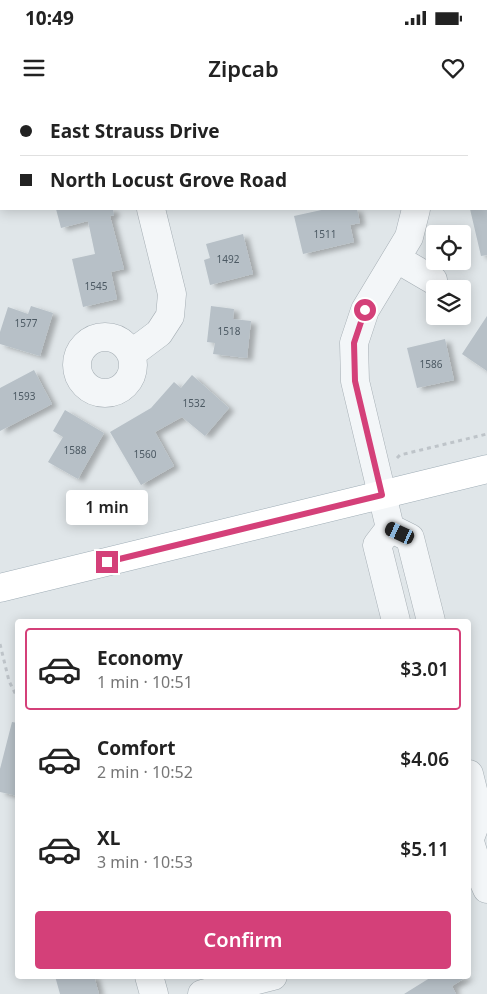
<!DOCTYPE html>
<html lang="en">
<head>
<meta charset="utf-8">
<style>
  :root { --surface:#fff; --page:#f6f6f6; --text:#222; --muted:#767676; --line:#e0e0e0; --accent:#d44079 }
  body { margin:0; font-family:"Noto Sans",sans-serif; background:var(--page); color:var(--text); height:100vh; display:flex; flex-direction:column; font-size:19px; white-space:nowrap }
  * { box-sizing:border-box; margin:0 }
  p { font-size:16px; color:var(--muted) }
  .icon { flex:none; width:28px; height:28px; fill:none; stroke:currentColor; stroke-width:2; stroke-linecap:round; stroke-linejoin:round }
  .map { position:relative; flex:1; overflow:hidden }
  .drawer { position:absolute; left:15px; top:519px; width:456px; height:360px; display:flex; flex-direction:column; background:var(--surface); border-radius:5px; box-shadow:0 2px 12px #0003 }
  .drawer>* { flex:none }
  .top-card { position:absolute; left:0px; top:0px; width:488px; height:110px; box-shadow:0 2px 12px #0003; display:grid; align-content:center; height:110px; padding:0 20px; background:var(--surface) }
  .buttons { position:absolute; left:426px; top:125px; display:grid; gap:10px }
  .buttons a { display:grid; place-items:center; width:45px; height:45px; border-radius:5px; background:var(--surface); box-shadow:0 2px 12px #0003; font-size:25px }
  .end { position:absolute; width:22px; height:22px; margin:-11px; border:6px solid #d44079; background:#fff; box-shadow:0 0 0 2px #fff }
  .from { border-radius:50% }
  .bubble { position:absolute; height:35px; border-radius:5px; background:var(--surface); box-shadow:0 2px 12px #0003; font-size:16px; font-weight:600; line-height:35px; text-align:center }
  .car { position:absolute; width:15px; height:30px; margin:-15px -8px; border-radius:6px; box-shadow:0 0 4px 1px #0007; background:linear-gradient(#222 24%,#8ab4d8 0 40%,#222 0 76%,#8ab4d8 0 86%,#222 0) }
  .top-card b { display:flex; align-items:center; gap:18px; height:48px; font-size:19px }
  .top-card b+b { border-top:1px solid var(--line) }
  .top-card i { width:12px; height:12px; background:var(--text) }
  ul { padding:9px 0 0; list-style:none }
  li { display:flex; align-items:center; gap:15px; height:82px; margin:0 10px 8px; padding:0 10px; border:2px solid transparent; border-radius:5px }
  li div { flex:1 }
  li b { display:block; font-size:19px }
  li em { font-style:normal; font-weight:600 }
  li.active { border-color:var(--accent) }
  li>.icon { width:45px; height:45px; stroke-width:1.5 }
  .button { display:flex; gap:10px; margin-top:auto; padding:10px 20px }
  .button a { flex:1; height:58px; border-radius:5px; background:var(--accent); color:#fff; font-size:20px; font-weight:600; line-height:58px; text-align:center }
  .status { display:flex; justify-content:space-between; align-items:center; height:35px; padding:0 25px; background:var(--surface); direction:ltr }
  .status svg { height:14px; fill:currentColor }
  header { display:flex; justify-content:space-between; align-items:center; height:65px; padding:0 20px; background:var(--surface); font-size:22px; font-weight:600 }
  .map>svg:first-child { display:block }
  .building { fill:#b7c0c7; filter:url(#shadow) }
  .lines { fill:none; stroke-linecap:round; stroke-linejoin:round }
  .minor-casing { stroke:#a5aeb4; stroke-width:29 }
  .major-casing { stroke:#9fadb6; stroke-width:29 }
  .path { stroke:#bec4c9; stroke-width:3; stroke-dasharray:4 4; stroke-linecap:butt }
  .minor { stroke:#f3f6f8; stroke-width:28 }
  .major { stroke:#fff; stroke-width:28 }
  .route { stroke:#d44079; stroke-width:6 }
  .labels { text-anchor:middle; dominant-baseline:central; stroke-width:4; stroke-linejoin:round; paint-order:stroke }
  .number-label { font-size:10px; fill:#4c5963 }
</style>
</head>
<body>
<div class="status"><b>10:49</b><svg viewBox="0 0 49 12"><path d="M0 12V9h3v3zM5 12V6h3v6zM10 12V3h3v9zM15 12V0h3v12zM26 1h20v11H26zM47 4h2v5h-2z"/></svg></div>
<header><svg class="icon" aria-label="menu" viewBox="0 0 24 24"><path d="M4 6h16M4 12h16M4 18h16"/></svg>Zipcab<svg class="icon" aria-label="heart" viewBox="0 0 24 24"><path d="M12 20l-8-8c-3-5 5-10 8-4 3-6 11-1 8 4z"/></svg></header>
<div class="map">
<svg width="487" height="894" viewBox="0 0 487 894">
  <defs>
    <filter id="shadow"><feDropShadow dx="5.5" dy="3" stdDeviation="2.5" flood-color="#0004"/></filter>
  </defs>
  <rect width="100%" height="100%" fill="#e0e6e9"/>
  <path class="building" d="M56,109H113L114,115L110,116L124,169L111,172L117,199L83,207L72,159L95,154L88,121L61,128Z
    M326,109H357L360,123L350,125L354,142L303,154L294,116Z
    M470,109H487V155L481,156Z
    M243,134L253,174L210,185L204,160L210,158L206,144Z
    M31,206L53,213L40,256L0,244V232L8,207L28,214Z
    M211,206L234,209L233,219L251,221L247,258L213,254L215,243L207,242Z
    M487,216V271L462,254Z
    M445,239L454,280L417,288L407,248Z
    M34,270L52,304L0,331V288Z
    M192,275L229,308L205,336L182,317L155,332L174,366L141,385L110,332L151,308L174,282L181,288Z
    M65,310L104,333L78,379L48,362L63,337L53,331Z
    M12,622L18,623V696L0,692V669Z
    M55,876H94L99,894H60Z
    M433,876H468L452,886L456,894H404Z"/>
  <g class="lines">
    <g class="minor-casing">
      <path id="minor" d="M124,0V1
        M392,0V1
        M0,59H1
        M397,159L433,180
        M77 265a28 28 0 1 1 56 0a28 28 0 1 1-56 0Z
        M131,254L159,233L170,216L172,194L151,109
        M390,428L355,281L354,243L365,210L409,137L416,109
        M390,428L410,438L431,521
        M390,428L377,445L396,521
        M469,674L479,714L469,741
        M470,742L479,771L487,789
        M149,876L154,894
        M202,894L273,876"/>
    </g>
    <g class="major-casing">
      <path id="major" d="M0,488L487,369"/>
    </g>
    <path class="path" d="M397,358L400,355L487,334
      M0,544L9,581L18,599"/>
    <use href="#minor" class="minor"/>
    <use href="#major" class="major"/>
  </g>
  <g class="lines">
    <path class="route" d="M107,462L382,395L355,281L354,243L365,210"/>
  </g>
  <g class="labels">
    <g class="number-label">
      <text x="325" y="134">1511</text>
      <text x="228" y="159">1492</text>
      <text x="96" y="186">1545</text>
      <text x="26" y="223">1577</text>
      <text x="229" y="231">1518</text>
      <text x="431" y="264">1586</text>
      <text x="24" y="296">1593</text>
      <text x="194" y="303">1532</text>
      <text x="75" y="350">1588</text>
      <text x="145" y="354">1560</text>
    </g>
  </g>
</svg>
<div class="buttons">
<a><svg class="icon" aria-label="locate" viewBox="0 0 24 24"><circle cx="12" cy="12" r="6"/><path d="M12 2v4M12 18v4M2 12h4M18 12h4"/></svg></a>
<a><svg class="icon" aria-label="layers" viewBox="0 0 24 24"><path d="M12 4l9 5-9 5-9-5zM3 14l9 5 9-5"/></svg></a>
</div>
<i class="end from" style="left:365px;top:210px"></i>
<i class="end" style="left:107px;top:462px"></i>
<div class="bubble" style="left:66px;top:390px;width:82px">1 min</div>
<i class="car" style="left:400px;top:433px;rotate:295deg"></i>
<div class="top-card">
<b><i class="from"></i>East Strauss Drive</b>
<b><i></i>North Locust Grove Road</b>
</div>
<section class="drawer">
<ul>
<li class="active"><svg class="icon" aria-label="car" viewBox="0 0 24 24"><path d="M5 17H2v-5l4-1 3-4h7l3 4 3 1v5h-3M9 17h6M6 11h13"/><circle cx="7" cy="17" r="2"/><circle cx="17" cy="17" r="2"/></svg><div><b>Economy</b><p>1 min · 10:51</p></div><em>$3.01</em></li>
<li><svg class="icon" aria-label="car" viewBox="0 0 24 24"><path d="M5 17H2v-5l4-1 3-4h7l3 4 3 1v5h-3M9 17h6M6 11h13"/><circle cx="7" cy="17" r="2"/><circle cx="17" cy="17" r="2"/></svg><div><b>Comfort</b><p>2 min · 10:52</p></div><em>$4.06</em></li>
<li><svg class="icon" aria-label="car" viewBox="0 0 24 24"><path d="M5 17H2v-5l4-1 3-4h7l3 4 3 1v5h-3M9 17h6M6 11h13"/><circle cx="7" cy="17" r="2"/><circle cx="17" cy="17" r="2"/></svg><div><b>XL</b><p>3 min · 10:53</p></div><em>$5.11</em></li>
</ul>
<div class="button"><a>Confirm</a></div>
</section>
</div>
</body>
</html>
